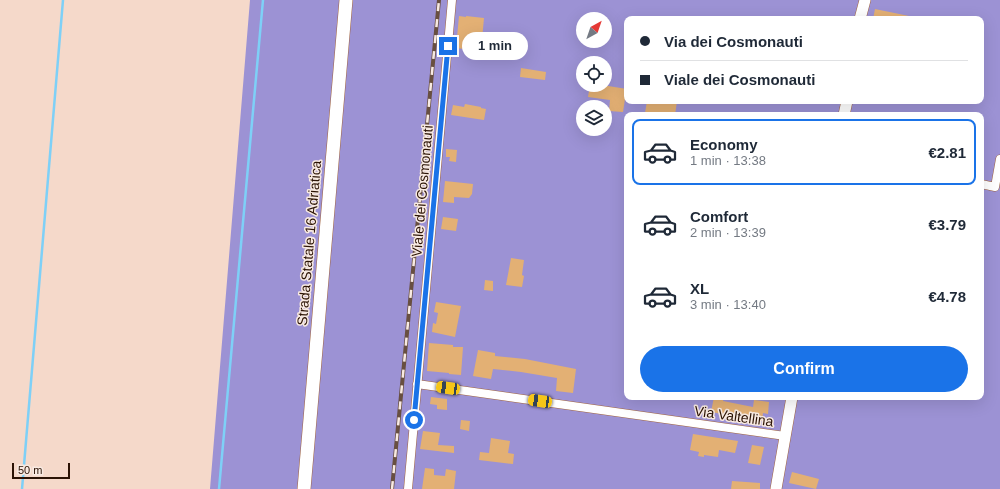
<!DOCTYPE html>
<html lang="en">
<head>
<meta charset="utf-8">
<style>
  :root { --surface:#fff; --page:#f6f6f7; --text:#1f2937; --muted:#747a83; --line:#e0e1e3; --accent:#1a73e8 }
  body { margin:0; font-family:Helvetica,sans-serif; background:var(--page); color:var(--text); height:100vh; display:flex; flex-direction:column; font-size:15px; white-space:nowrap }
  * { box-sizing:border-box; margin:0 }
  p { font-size:13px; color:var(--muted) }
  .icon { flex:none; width:22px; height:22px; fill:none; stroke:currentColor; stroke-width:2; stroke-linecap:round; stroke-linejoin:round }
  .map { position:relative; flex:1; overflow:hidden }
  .side { position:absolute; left:624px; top:112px; width:360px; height:288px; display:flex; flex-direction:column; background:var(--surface); border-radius:8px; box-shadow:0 4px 16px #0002 }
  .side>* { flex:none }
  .hud { position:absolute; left:624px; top:16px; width:360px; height:88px; border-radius:8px; box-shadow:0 4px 16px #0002; display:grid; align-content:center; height:88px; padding:0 16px; background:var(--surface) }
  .needle { width:26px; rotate:40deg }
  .buttons { position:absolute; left:576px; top:12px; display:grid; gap:8px }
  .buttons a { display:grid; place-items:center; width:36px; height:36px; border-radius:50%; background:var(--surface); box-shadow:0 4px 16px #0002; font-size:20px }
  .scale { position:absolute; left:12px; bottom:10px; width:58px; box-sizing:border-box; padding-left:4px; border:2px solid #2b1305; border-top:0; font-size:11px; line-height:14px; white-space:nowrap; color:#2b1305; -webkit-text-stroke:3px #f8eae2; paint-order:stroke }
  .end { position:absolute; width:18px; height:18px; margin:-9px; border:5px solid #1a73e8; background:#fff; box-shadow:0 0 0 2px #fff }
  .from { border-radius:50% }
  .bubble { position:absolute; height:28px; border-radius:14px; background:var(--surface); box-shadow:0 4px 16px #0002; font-size:13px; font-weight:700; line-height:28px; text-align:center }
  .car { position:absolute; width:12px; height:24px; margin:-12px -6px; border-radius:5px; box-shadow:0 0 3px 1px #0007; background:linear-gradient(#f5c518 24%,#345 0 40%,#f5c518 0 76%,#345 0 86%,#f5c518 0) }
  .hud b { display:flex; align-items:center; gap:14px; height:38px; font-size:15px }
  .hud b+b { border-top:1px solid var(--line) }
  .hud i { width:10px; height:10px; background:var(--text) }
  ul { padding:7px 0 0; list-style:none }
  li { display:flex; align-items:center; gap:12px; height:66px; margin:0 8px 6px; padding:0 8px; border:2px solid transparent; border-radius:8px }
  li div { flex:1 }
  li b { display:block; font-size:15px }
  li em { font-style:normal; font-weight:700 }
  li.current { border-color:var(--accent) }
  li>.icon { width:36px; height:36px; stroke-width:1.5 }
  .button { display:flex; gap:8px; margin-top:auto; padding:8px 16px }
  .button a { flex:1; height:46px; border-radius:24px; background:var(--accent); color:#fff; font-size:16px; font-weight:700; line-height:46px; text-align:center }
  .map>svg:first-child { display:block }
  .forest { fill:#9c92d4; fill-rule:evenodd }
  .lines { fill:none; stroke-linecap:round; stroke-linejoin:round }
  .stream { stroke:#7ed0f7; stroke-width:2.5 }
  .building { fill:#e3b074 }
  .street-casing { stroke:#a0633f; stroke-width:9 }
  .secondary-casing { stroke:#a0633f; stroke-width:12 }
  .primary-casing { stroke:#a0633f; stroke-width:14 }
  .street { stroke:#fff; stroke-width:8 }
  .secondary { stroke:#fff; stroke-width:11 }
  .primary { stroke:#fff; stroke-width:13 }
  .rail-casing { stroke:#684f40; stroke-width:4 }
  .rail { stroke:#f8eae2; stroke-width:2.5; stroke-dasharray:8; stroke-linecap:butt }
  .route { stroke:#1a73e8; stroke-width:5 }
  .labels { text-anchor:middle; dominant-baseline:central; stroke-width:3; stroke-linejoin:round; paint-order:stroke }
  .street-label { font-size:14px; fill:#2b1305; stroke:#f8eae2 }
</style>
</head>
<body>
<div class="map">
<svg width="1000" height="489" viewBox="0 0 1000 489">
  <rect width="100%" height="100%" fill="#f5d9ca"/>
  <path class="forest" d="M250,0H1000V489H210ZM583,19H605V41H583ZM627,19H981V101H627ZM583,63H605V85H583ZM583,107H605V129H583ZM627,115H981V397H627Z"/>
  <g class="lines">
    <path class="stream" d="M22,489L63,0
      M219,489L263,0"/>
  </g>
  <path class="building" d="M875,9L909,16L908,19H873Z
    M459,16L466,17V16L484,18L481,51L456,48Z
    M521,68L546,72L545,80L520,77Z
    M590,85H602L627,89V99H625L623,112L609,111L610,100L588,97Z
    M647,101H677L675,115H659L645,113Z
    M465,104L481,107V108L486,109L484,120L451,115L453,105L464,107Z
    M446,149L457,150L456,162L449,161L450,157H446Z
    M445,181L473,184L472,194L469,198L454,197V203L443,202Z
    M443,217L458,219L456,231L441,229Z
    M511,258L524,260L522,275L524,276L522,287L506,285Z
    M485,280L493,281V291L484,290Z
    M436,302L461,306L455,337L432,332L433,323L436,324L438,313L434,312Z
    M429,343L453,345V347H463L461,375L449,374V373L427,371Z
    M478,350L495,353V356L525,359L576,369L573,393L556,391L557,378L521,372L493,369L491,379L473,376Z
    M431,397L447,399V410L437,409V405L430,404Z
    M714,397H724L723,401L753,407L754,400L769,402L768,414L763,413L762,421L711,412Z
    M461,420L470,421L469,431L460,429Z
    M423,431L440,433L438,445L454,446V453L420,449Z
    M693,434L738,441L735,453L719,450L718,457L704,455V457L698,456L699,452L690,450Z
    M491,438L510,441L508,453L514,454L513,464L479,460L480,452L489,453Z
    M752,445L764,447L760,465L748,463Z
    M425,468L434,469V475L445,476L446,469L456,471L454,489H422Z
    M792,472L819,479L816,489L789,483Z
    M732,481L760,483V489H731Z"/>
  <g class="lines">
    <g class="street-casing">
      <path id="street" d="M981,184L995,187L1000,159
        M417,384L785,436
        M408,489L452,0"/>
    </g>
    <g class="secondary-casing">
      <path id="secondary" d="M860,19L865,0
        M844,115L847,101
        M776,489L792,397"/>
    </g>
    <g class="primary-casing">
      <path id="primary" d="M304,489L346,0"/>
    </g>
    <use href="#street" class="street"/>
    <use href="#secondary" class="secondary"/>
    <use href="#primary" class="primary"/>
    <g class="rail-casing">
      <path id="rail" d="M392,489L439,0"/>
    </g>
    <use href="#rail" class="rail"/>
  </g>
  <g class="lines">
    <path class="route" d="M414,420L448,46"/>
  </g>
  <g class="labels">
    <g class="street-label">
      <text transform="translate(422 191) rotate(-85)">Viale dei Cosmonauti</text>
      <text transform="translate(309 243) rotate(-85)">Strada Statale 16 Adriatica</text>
      <text transform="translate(734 416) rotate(8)">Via Valtellina</text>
    </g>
  </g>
</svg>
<div class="buttons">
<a><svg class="needle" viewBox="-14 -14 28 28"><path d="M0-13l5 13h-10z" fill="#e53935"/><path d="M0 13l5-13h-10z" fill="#747a83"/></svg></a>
<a><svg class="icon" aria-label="locate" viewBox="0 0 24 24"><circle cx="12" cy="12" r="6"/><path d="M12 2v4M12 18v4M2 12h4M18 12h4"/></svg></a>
<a><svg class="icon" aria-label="layers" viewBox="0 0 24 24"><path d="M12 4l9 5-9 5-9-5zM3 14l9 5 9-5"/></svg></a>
</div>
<div class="scale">50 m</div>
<i class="end from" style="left:414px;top:420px"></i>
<i class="end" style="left:448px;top:46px"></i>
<div class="bubble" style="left:462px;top:32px;width:66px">1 min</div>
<i class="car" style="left:448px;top:388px;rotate:278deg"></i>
<i class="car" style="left:540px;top:401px;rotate:278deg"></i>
<div class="hud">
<b><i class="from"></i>Via dei Cosmonauti</b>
<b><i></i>Viale dei Cosmonauti</b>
</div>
<section class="side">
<ul>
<li class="current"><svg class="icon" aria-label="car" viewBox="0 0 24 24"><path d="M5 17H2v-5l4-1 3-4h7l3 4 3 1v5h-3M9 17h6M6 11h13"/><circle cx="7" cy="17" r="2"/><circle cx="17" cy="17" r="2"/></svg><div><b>Economy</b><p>1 min · 13:38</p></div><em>€2.81</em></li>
<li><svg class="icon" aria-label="car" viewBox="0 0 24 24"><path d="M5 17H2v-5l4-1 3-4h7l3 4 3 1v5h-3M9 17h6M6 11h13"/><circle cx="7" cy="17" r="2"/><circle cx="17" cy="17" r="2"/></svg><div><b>Comfort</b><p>2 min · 13:39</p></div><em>€3.79</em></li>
<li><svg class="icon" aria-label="car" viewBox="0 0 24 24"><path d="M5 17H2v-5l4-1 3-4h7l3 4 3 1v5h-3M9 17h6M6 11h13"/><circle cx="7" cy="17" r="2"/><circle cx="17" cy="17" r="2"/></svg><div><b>XL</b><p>3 min · 13:40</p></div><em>€4.78</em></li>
</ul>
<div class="button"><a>Confirm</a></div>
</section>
</div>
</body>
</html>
